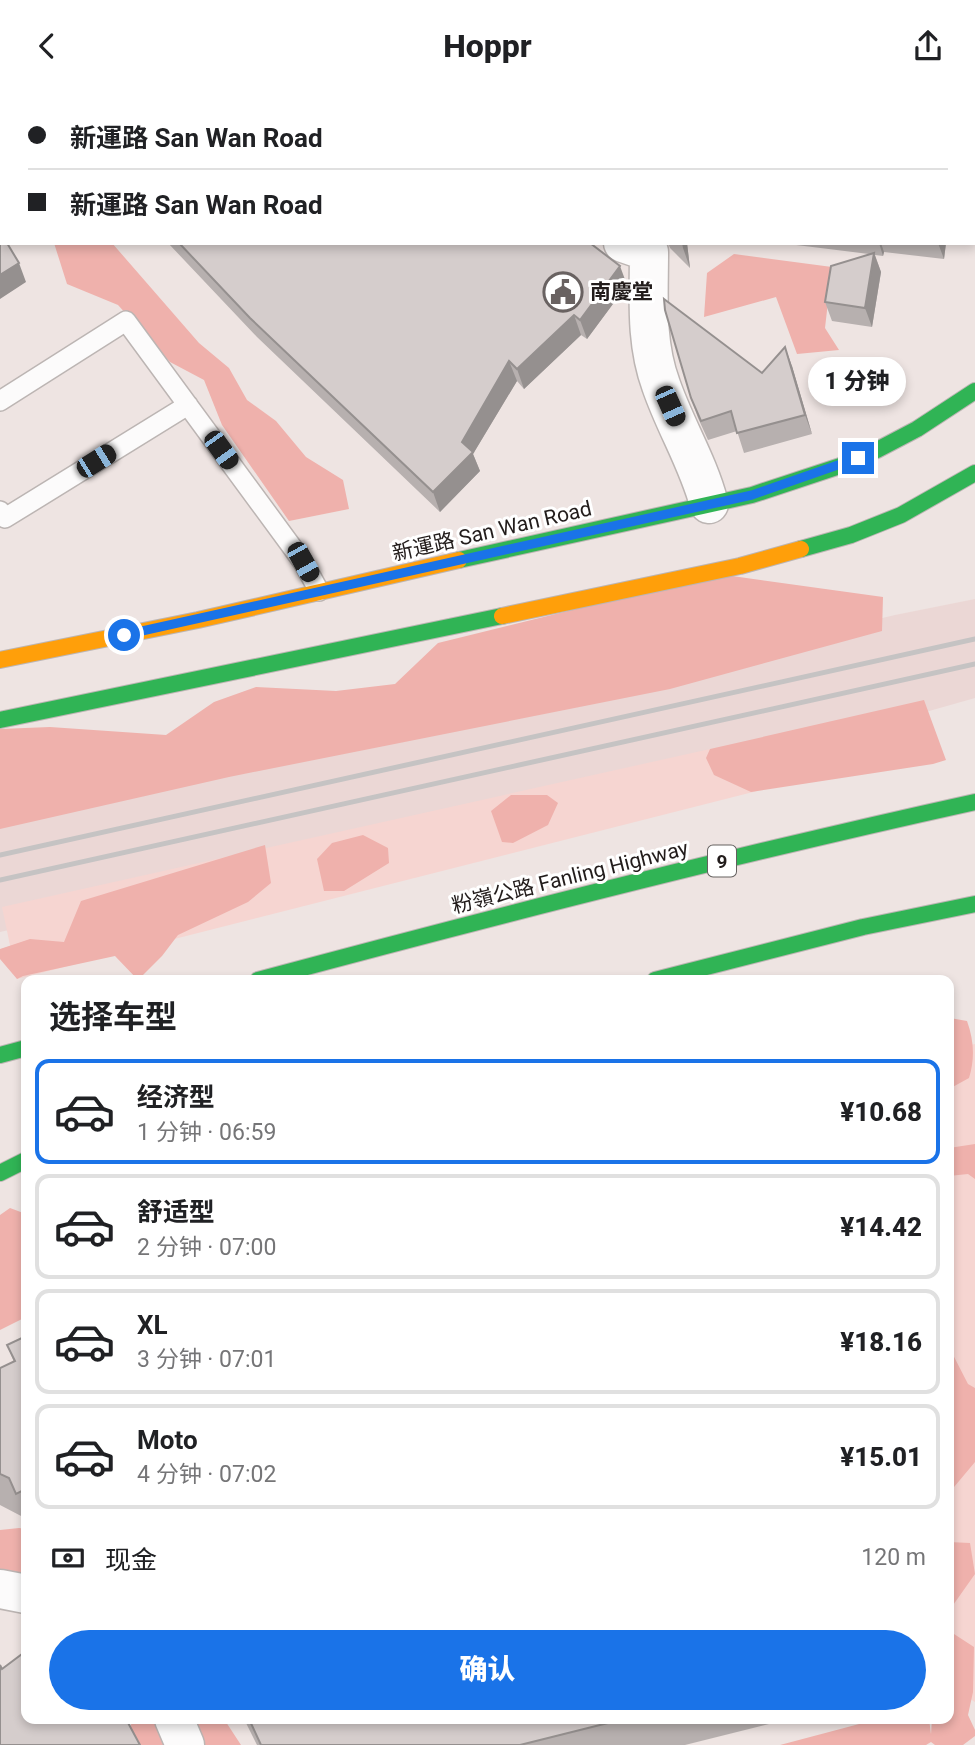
<!DOCTYPE html>
<html lang="zh">
<head>
<meta charset="utf-8">
<style>
  :root { --surface:#fff; --page:#f6f6f6; --text:#202124; --muted:#757577; --line:#e0e0e0; --accent:#1a73e8 }
  body { margin:0; font-family:Roboto,"Noto Sans SC",sans-serif; background:var(--page); color:var(--text); height:100vh; display:flex; flex-direction:column; font-size:26px; white-space:nowrap }
  * { box-sizing:border-box; margin:0 }
  p { font-size:23px; color:var(--muted) }
  .icon { flex:none; width:38px; height:38px; fill:none; stroke:currentColor; stroke-width:2; stroke-linecap:round; stroke-linejoin:round }
  .map { position:relative; flex:1; overflow:hidden }
  .side { position:absolute; left:21px; top:884px; width:933px; height:749px; display:flex; flex-direction:column; background:var(--surface); border-radius:14px; box-shadow:0 4px 10px #0003 }
  .side>* { flex:none }
  .banner { position:absolute; left:0px; top:0px; width:976px; height:154px; box-shadow:0 4px 10px #0003; display:grid; align-content:center; height:154px; padding:0 28px; background:var(--surface) }
  .end { position:absolute; width:32px; height:32px; margin:-16px; border:9px solid #1a73e8; background:#fff; box-shadow:0 0 0 4px #fff }
  .from { border-radius:50% }
  .bubble { position:absolute; height:49px; border-radius:24px; background:var(--surface); box-shadow:0 4px 10px #0003; font-size:23px; font-weight:800; line-height:49px; text-align:center }
  .car { position:absolute; width:21px; height:42px; margin:-21px -10px; border-radius:9px; box-shadow:0 0 5px 2px #0007; background:linear-gradient(#222 24%,#8ab4d8 0 40%,#222 0 76%,#8ab4d8 0 86%,#222 0) }
  .banner b { display:flex; align-items:center; gap:24px; height:66px; font-size:26px }
  .banner b+b { border-top:2px solid var(--line) }
  .banner i { width:18px; height:18px; background:var(--text) }
  ul { padding:0; list-style:none }
  li { display:flex; align-items:center; gap:21px; height:105px; margin:0 14px 10px; padding:0 14px; border:4px solid var(--line); border-radius:14px }
  li div { flex:1 }
  li b { display:block; font-size:26px }
  li em { font-style:normal; font-weight:800 }
  li.selected { border-color:var(--accent) }
  li>.icon { width:63px; height:63px; stroke-width:1.5 }
  h2 { padding:0 28px; font-size:32px; line-height:84px }
  .pay { display:flex; align-items:center; gap:18px; height:77px; padding:0 28px; font-size:26px }
  .pay p { margin-inline-start:auto }
  .primary-button { display:flex; gap:14px; margin-top:auto; padding:14px 28px }
  .primary-button a { flex:1; height:80px; border-radius:42px; background:var(--accent); color:#fff; font-size:28px; font-weight:800; line-height:80px; text-align:center }
  header { display:flex; justify-content:space-between; align-items:center; height:91px; padding:0 28px; background:var(--surface); font-size:32px; font-weight:800 }
  .map>svg:first-child { display:block }
  .built { fill:#ebd7d5 }
  .green { fill:#f6d5d1 }
  .forest { fill:#efb1ac }
  .lines { fill:none; stroke-linecap:round; stroke-linejoin:round }
  .lane-casing { stroke:#bcb5b3; stroke-width:22 }
  .street-casing { stroke:#bcb5b3; stroke-width:41 }
  .fast-casing { stroke:#bcb5b3; stroke-width:18 }
  .slow-casing { stroke:#bcb5b3; stroke-width:18 }
  .lane { stroke:#fcfbfb; stroke-width:19 }
  .street { stroke:#fcfbfb; stroke-width:38 }
  .fast { stroke:#30b455; stroke-width:16 }
  .slow { stroke:#ff9f0a; stroke-width:16 }
  .rail { stroke:#c5c3c3; stroke-width:5 }
  .wall { fill:#b7b0af }
  .shaded-wall { fill:#95908f }
  .building { fill:#d5cdcc; stroke:#95908f; stroke-width:2 }
  .route { stroke:#1a73e8; stroke-width:9 }
  .labels { text-anchor:middle; dominant-baseline:central; stroke-width:6; stroke-linejoin:round; paint-order:stroke }
  .shield { fill:#fff; stroke:#64605f; stroke-width:2 }
  .shield-label { font-size:19px; font-weight:bold; fill:#221c1b }
  .poi-label { font-size:21px; font-weight:bold; fill:#221c1b; stroke:#fff; text-anchor:start }
  .street-label { font-size:21px; fill:#221c1b; stroke:#fff }
</style>
</head>
<body>
<header><svg class="icon" aria-label="back" viewBox="0 0 24 24"><path d="M15 5l-7 7 7 7"/></svg>Hoppr<svg class="icon" aria-label="share" viewBox="0 0 24 24"><path d="M12 15V3M7 8l5-5 5 5M5 13v7h14v-7"/></svg></header>
<div class="map">
<svg width="975" height="1654" viewBox="0 0 975 1654">
  <rect width="100%" height="100%" fill="#eee4e2"/>
  <path class="built" d="M975,508V607L644,701L297,774L0,841V733L544,608L895,524Z"/>
  <path class="green" d="M710,658L757,700L17,888L2,816Z
    M975,953V1611L965,1605L949,1551L948,959Z"/>
  <path class="forest" d="M54,152H112L199,252L229,277L247,309L276,330L306,366L343,389L349,418L289,430L222,334L204,289L170,271L118,214L67,193Z
    M734,163L832,176L825,237L839,259L797,263L776,206L704,226L707,182Z
    M718,483L883,506L882,540L670,598L229,686L0,738V638L50,636L166,644L214,611L256,596L336,600L395,593L438,552Z
    M924,609L946,669L933,673L751,701L714,684L706,667L710,658Z
    M511,704H547L558,712L548,734L513,752L502,751L491,720Z
    M363,744L388,757L389,772L344,800H324L317,768L332,752Z
    M265,754L271,792L248,811L178,844L162,865L138,889L115,865L23,885L17,888L0,868V858L30,848L64,851L81,810Z
    M950,927L967,930C974,949 975,968 969,987L949,998Z
    M975,1053V1088L968,1083L949,1085V1057Z
    M10,1117L26,1123V1226L0,1239V1124Z
    M949,1256L968,1293L975,1297V1371L949,1402Z
    M19,1437L26,1438V1504H0V1439Z
    M949,1451L970,1452L975,1483L951,1517L954,1543L974,1556L973,1601L968,1624L975,1639V1645L963,1654H935L931,1651L926,1654H780L878,1628H929L931,1643L932,1628H948Z
    M134,1628H224L241,1654H126L123,1649Z"/>
  <g class="lines">
    <g class="lane-casing">
      <path id="lane" d="M0,310L126,230L303,471L319,500
        M0,420L5,427L188,314"/>
    </g>
    <g class="street-casing">
      <path id="street" d="M623,152L649,161C649,206 645,251 661,294C675,335 698,371 709,413
        M0,1498L26,1503
        M174,1628L185,1654"/>
    </g>
    <g class="fast-casing">
      <path id="fast" d="M801,458L851,444L901,424L975,382
        M459,469L752,404L840,375L877,359L917,338L975,300
        M0,629L502,525
        M258,889C496,825 734,764 975,711
        M655,889L863,836L975,813
        M0,964L26,957
        M0,1082L26,1069"/>
    </g>
    <g class="slow-casing">
      <path id="slow" d="M502,525L740,475L801,458
        M0,569L198,529L459,469"/>
    </g>
    <use href="#lane" class="lane"/>
    <use href="#street" class="street"/>
    <use href="#fast" class="fast"/>
    <use href="#slow" class="slow"/>
    <path class="rail" d="M0,764L975,548
      M0,789L975,573"/>
  </g>
  <path class="wall" d="M35,0H740L739,2H37Z
    M168,152H590L627,194L587,248L581,244L524,298L517,290L473,363L480,380L440,421L257,246Z
    M668,152H687L690,177L670,157Z
    M780,152H946L944,168L884,161L883,165L875,164L881,181L872,236L832,230L825,211L869,163Z
    M792,275L812,343L744,362L737,340L708,349L698,327L691,307L762,282Z
    M26,1245V1433L23,1426L0,1414V1277L14,1271L7,1254Z
    M244,1628H789L685,1654H257Z"/>
  <path class="shaded-wall" d="M718,0H740L739,2H716Z
    M682,152H687L690,177L683,157Z
    M879,152H881L884,161L883,165Z
    M938,152H946L944,168Z
    M874,162L881,181L872,236L865,217Z
    M19,172L26,191L0,208V184Z
    M620,175L627,194L587,248L580,229Z
    M574,224L581,244L524,298L517,278Z
    M785,256L792,275L812,343L805,324Z
    M509,270L517,290L473,363L480,380L440,421L433,401Z"/>
  <path class="building" d="M45,0H718L716,2H46Z
    M767,0H975V79V2H771Z
    M0,141L2,144V152H7L19,172L0,184Z
    M179,152H590L620,175L580,229L574,224L517,278L509,270L462,351L473,361L433,401L250,227Z
    M874,162L865,217L825,211L831,175Z
    M664,208L762,282L785,256L805,324L737,342L731,320L701,330L691,307L665,219Z
    M26,1245V1398L16,1403L9,1387L0,1383V1277L15,1270L7,1254Z
    M26,1560V1628H126L140,1654H0V1574L2,1578Z
    M249,1628H624L520,1654H261Z"/>
  <g class="lines">
    <path class="route" d="M124,544L752,404L858,367"/>
  </g>
  <defs>
    <g id="civic-ring" transform="scale(2.0125)"><circle r="9.5" fill="#fff" stroke="#696261" stroke-width="1.5"/><path d="M-.6-6.5H3V-4.5H.6V-3L4-1V1h2V6H-6V1h2V-1L-.6-3ZM-1.2 2.5V6h2.4V2.5Z" fill="#696261"/></g>
  </defs>
  <g fill-rule="evenodd">
    <use href="#civic-ring" x="563" y="201"/>
  </g>
  <g class="labels">
    <rect class="shield" x="708" y="754.5" width="28" height="31" rx="5"/>
    <g class="shield-label">
      <text x="722" y="770">9</text>
    </g>
    <g class="poi-label">
      <text x="590" y="201">南慶堂</text>
    </g>
    <g class="street-label">
      <text transform="translate(492 440) rotate(-13)">新運路 San Wan Road</text>
      <text transform="translate(570 786) rotate(-14)">粉嶺公路 Fanling Highway</text>
    </g>
  </g>
</svg>
<i class="end from" style="left:124px;top:544px"></i>
<i class="end" style="left:858px;top:367px"></i>
<div class="bubble" style="left:808px;top:266px;width:98px">1 分钟</div>
<i class="car" style="left:670px;top:315px;rotate:156deg"></i>
<i class="car" style="left:221px;top:359px;rotate:144deg"></i>
<i class="car" style="left:96px;top:370px;rotate:58deg"></i>
<i class="car" style="left:303px;top:471px;rotate:151deg"></i>
<div class="banner">
<b><i class="from"></i>新運路 San Wan Road</b>
<b><i></i>新運路 San Wan Road</b>
</div>
<section class="side">
<h2>选择车型</h2>
<ul>
<li class="selected"><svg class="icon" aria-label="car" viewBox="0 0 24 24"><path d="M5 17H2v-5l4-1 3-4h7l3 4 3 1v5h-3M9 17h6M6 11h13"/><circle cx="7" cy="17" r="2"/><circle cx="17" cy="17" r="2"/></svg><div><b>经济型</b><p>1 分钟 · 06:59</p></div><em>¥10.68</em></li>
<li><svg class="icon" aria-label="car" viewBox="0 0 24 24"><path d="M5 17H2v-5l4-1 3-4h7l3 4 3 1v5h-3M9 17h6M6 11h13"/><circle cx="7" cy="17" r="2"/><circle cx="17" cy="17" r="2"/></svg><div><b>舒适型</b><p>2 分钟 · 07:00</p></div><em>¥14.42</em></li>
<li><svg class="icon" aria-label="car" viewBox="0 0 24 24"><path d="M5 17H2v-5l4-1 3-4h7l3 4 3 1v5h-3M9 17h6M6 11h13"/><circle cx="7" cy="17" r="2"/><circle cx="17" cy="17" r="2"/></svg><div><b>XL</b><p>3 分钟 · 07:01</p></div><em>¥18.16</em></li>
<li><svg class="icon" aria-label="car" viewBox="0 0 24 24"><path d="M5 17H2v-5l4-1 3-4h7l3 4 3 1v5h-3M9 17h6M6 11h13"/><circle cx="7" cy="17" r="2"/><circle cx="17" cy="17" r="2"/></svg><div><b>Moto</b><p>4 分钟 · 07:02</p></div><em>¥15.01</em></li>
</ul>
<div class="pay"><svg class="icon" aria-label="cash" viewBox="0 0 24 24"><path d="M3 7h18v10H3z"/><circle cx="12" cy="12" r="2"/></svg>现金<p>120 m</p></div>
<div class="primary-button"><a>确认</a></div>
</section>
</div>
</body>
</html>
